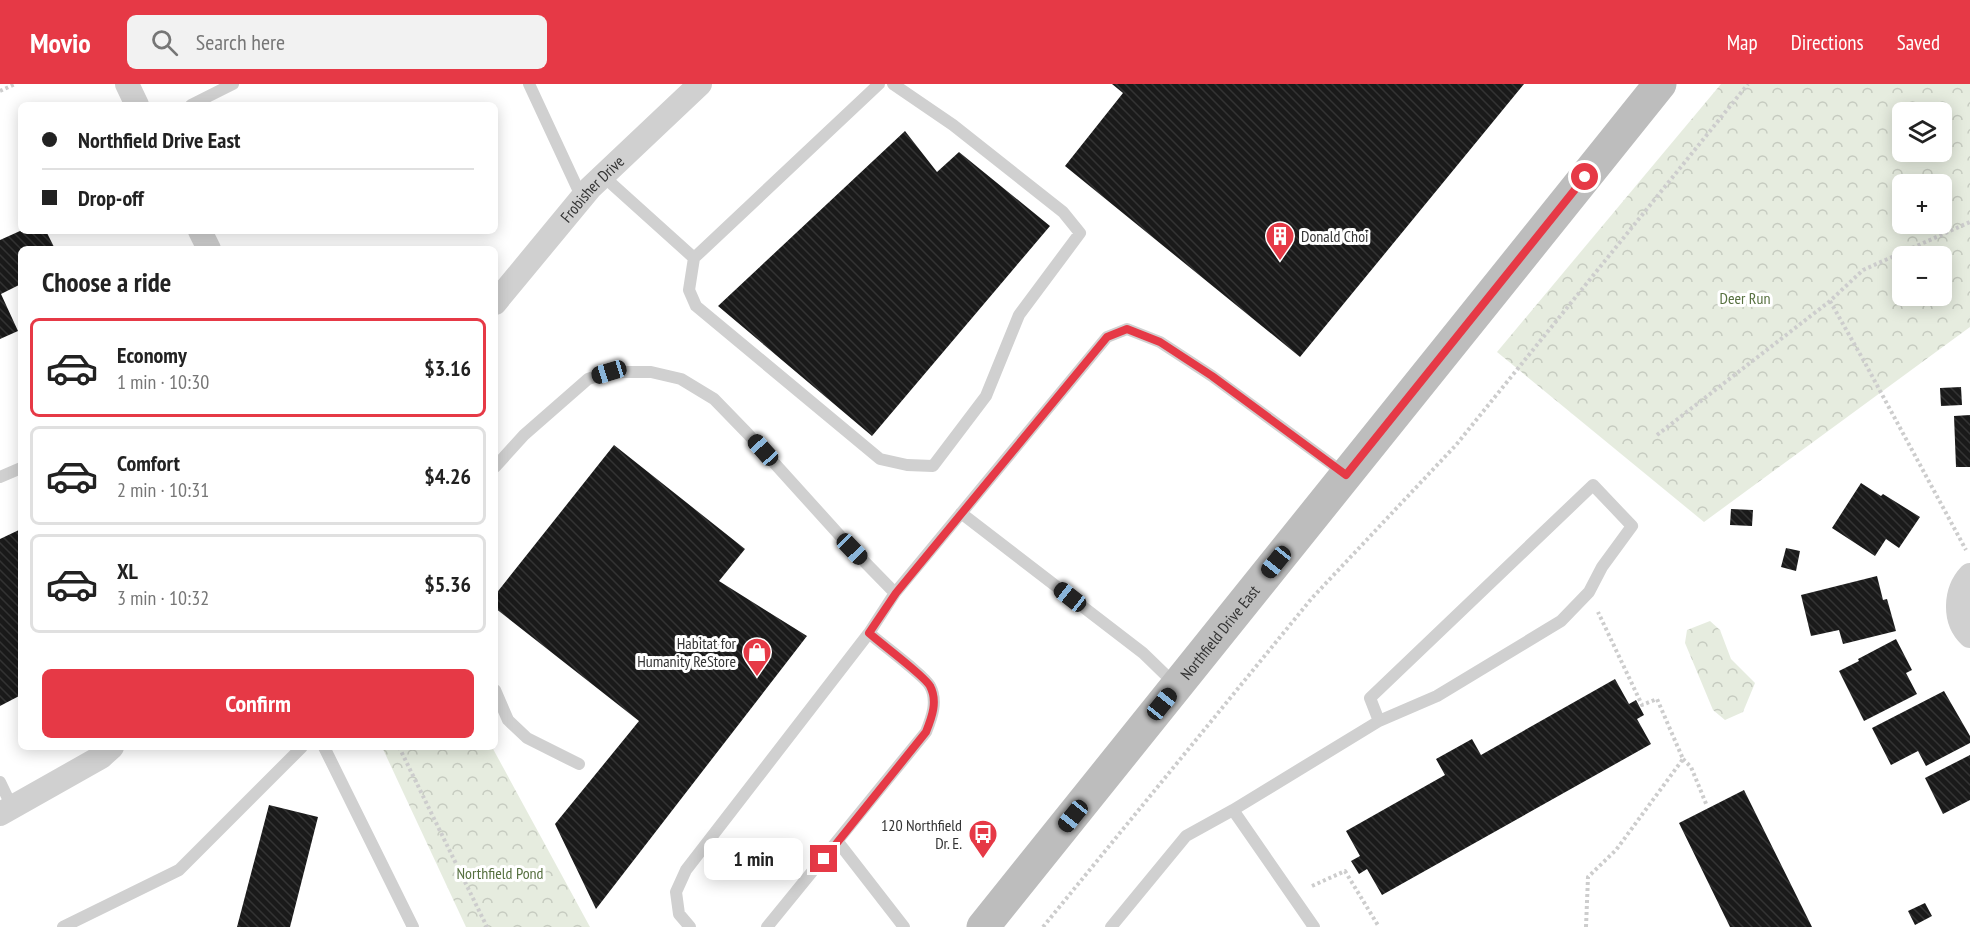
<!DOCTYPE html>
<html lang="en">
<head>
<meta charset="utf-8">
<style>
  :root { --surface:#fff; --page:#f2f2f2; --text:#222; --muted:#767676; --line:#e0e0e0; --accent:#e63946 }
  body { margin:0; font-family:"PT Sans Narrow",sans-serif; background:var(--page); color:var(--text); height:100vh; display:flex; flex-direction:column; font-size:22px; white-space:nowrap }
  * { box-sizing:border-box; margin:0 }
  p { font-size:20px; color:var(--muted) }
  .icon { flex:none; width:33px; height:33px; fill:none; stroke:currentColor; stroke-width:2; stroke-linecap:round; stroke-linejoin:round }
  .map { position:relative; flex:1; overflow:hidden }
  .side { position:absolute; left:18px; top:162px; width:480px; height:504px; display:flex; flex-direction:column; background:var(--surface); border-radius:9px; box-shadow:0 3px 15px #0003 }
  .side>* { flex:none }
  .hud { position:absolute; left:18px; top:18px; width:480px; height:132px; border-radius:9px; box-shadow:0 3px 15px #0003; display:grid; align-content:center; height:132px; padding:0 24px; background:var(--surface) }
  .controls { position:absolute; left:1892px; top:18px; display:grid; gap:12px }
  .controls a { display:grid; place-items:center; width:60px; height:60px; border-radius:9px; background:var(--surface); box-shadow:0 3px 15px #0003; font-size:30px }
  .end { position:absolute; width:27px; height:27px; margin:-14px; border:8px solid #e63946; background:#fff; box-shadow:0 0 0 3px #fff }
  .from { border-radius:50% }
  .bubble { position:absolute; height:42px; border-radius:9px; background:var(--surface); box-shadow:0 3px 15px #0003; font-size:20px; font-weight:700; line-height:42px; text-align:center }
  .car { position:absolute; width:18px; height:36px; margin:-18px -9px; border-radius:8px; box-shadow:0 0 4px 2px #0007; background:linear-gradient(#222 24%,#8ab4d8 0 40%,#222 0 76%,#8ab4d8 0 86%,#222 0) }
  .hud b { display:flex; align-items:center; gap:21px; height:57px; font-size:22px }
  .hud b+b { border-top:2px solid var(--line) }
  .hud i { width:15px; height:15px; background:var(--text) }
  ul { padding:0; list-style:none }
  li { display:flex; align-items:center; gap:18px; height:99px; margin:0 12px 9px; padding:0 12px; border:3px solid var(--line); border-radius:9px }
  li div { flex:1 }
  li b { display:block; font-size:22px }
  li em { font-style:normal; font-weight:700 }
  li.selected { border-color:var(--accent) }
  li>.icon { width:54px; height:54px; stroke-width:1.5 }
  h2 { padding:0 24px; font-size:27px; line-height:72px }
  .button { display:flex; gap:12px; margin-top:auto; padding:12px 24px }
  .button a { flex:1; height:69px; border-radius:9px; background:var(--accent); color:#fff; font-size:24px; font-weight:700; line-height:69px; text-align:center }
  header { display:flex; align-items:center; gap:36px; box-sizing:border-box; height:84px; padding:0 30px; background:var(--accent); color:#fff }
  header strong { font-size:28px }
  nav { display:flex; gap:33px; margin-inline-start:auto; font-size:21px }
  .search { width:420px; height:54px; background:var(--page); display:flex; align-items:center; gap:15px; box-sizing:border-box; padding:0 21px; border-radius:9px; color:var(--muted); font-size:22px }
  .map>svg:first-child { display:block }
  .park { fill:url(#park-crowns); fill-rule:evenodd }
  .building { fill:url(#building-back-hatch) }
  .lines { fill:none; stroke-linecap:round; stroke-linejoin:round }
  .path { stroke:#cdcdcd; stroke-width:4; stroke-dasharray:3 3; stroke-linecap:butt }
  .service { stroke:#d0d0d0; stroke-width:12 }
  .minor { stroke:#d0d0d0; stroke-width:24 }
  .secondary { stroke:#bdbdbd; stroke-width:33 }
  .route { stroke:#e63946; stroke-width:8 }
  .labels { text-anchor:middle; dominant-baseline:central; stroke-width:6; stroke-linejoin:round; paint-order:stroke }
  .street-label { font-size:16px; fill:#333; stroke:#fff }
  .poi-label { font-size:16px; fill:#333; stroke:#fff; text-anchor:end }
  .park-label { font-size:16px; fill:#56703f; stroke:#fff }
</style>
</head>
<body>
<header>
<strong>Movio</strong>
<div class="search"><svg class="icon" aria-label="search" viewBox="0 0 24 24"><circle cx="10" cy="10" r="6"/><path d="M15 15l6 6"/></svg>Search here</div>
<nav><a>Map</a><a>Directions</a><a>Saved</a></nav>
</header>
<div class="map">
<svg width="1970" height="843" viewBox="0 0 1970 843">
  <defs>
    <pattern id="park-crowns" width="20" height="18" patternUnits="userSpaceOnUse" patternTransform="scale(1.5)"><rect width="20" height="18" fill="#e6ecdf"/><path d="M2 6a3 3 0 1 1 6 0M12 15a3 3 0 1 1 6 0" fill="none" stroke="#c6cbc0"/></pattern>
    <pattern id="building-back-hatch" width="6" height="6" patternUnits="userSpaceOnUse" patternTransform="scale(1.5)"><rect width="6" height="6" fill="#1a1a1a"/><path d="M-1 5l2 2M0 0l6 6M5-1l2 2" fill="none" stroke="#333"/></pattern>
  </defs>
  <rect width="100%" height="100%" fill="#fff"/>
  <path class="park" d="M1721,0H1970V243L1704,438L1497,268ZM1902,28H1941V68H1902ZM1941,100V140H1902V100ZM1902,172H1941V212H1902Z
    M1710,537L1720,546L1731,575L1755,599L1743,628L1725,636L1713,626L1685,559L1687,546Z
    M382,663H492L590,843H466Z"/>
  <path class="building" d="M1112,0H1524L1300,273L1065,82L1123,9Z
    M905,47L937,88L959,68L1050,142L872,352L718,222Z
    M20,147H46L55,165H21V200L1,210L18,247L0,255V156Z
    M1961,303L1962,321L1941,322L1940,304Z
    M1970,331V383H1956L1954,332Z
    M614,361L745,465L719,497L807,552L596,825L555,740L639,637L495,524V511Z
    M1861,399L1881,412L1883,410L1920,433L1899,464L1886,455L1875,472L1832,444Z
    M1731,425L1753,426L1752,442L1730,441Z
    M21,445V611L0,622V455Z
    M1786,464L1800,467L1796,487L1781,483Z
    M1877,492L1883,516L1887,515L1896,547L1843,560L1839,546L1811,552L1801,511Z
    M1896,555L1912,586L1906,589L1917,610L1864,637L1839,587L1859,577L1858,575Z
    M1615,595L1629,620L1636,616L1644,631L1637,635L1651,660L1382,811L1367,785L1359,790L1351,777L1360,772L1346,747L1445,691L1436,675L1472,655L1481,671Z
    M1944,607L1970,652V659L1926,682L1918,667L1891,681L1872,644Z
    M1970,671V716L1943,730L1925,694Z
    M1744,706L1812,843H1730L1679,739Z
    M269,721L318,733L290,843H237Z
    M1925,819L1932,832L1915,841L1908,827Z"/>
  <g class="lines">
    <path class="path" d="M0,7L15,0
      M1830,217L1865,279L1966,466
      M1657,351L1830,217L1863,186L1970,138
      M399,663L487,843
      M1683,675L1691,683L1707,722
      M1312,802L1345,787L1379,843
      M1043,843L1312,514L1456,361L1748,0
      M1586,843L1588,793L1616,766L1683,675L1657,615L1642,621L1598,528"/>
    <path class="service" d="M529,0L582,114
      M191,21L233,0
      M603,92L694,174L879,0
      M694,174L689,206L696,222L880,375L907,381L933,382L986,312L1019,231L1080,149L1063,128L953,41L893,0
      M495,383L524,351L588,295L609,288H651L681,295L714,315L748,350L852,465L895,509L869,549
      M0,393L21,384
      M961,429L1143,569L1176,601
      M895,509L1107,253L1127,245L1160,258L1212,292L1345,390
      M495,606L508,636L527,654L579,680
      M324,663L413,843
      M0,698L12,723
      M1233,726L1314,843
      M838,758L904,843
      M63,843L179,786L302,663
      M690,843L679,830L676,808L686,786L869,549C880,559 925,592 930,602C938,617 932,633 926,648L767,843
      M1111,843L1186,752L1233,726L1379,637L1437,612L1561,537L1589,508L1602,483L1632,442L1593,401L1370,614L1379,637"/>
    <g class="minor">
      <path d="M127,0L137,21"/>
      <path d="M200,147L209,165"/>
      <path id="s1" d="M495,219L590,104L700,0"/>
      <path d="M1970,491C1955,507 1953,536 1970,552"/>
      <path d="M0,730L101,673L112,663"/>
    </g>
    <path class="secondary" id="s2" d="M983,843L1660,0"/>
  </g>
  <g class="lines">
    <path class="route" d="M824,775L926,648C932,633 938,617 930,602C925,592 880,559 869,549L896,509L1107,253L1127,245L1160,258L1212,292L1346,391L1585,93"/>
  </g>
  <defs>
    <g id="building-pin" transform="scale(1.5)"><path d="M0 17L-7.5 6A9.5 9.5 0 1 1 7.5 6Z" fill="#e63946" stroke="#fff"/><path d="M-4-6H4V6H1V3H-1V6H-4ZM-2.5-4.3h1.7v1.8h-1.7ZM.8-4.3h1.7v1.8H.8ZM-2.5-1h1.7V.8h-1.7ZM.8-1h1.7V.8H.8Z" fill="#fff"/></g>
    <g id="shop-pin" transform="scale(1.5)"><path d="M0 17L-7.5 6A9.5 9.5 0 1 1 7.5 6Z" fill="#e63946" stroke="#fff"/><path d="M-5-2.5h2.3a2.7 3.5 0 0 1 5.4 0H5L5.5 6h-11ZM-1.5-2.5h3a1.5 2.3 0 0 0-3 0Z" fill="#fff"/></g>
    <g id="bus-pin" transform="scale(1.5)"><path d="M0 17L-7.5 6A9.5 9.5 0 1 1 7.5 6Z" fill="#e63946" stroke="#fff"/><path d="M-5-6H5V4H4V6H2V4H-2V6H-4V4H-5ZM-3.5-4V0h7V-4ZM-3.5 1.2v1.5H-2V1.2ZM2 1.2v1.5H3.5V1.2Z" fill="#fff"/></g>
  </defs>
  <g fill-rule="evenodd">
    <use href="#building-pin" x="1280" y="152"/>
    <use href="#shop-pin" x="757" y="568"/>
    <use href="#bus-pin" x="983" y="750"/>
  </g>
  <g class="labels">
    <g class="street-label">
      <text stroke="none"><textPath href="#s1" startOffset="150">Frobisher Drive</textPath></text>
      <text stroke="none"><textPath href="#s2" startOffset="378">Northfield Drive East</textPath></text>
    </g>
    <g class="poi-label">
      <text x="1301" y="152" text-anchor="start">Donald Choi</text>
      <text x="736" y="559">Habitat for<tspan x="736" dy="18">Humanity ReStore</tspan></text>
      <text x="962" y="741">120 Northfield<tspan x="962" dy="18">Dr. E.</tspan></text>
    </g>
    <g class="park-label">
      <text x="1745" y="214">Deer Run</text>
      <text x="500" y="789">Northfield Pond</text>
    </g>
  </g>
</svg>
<div class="controls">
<a><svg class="icon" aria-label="layers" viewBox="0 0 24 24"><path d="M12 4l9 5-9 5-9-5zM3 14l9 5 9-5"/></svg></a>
<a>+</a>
<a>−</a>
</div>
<i class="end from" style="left:1585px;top:93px"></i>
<i class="end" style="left:824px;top:775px"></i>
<div class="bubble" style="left:704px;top:754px;width:99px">1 min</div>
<i class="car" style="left:609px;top:288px;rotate:253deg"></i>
<i class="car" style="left:763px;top:366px;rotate:318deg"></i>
<i class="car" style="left:852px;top:465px;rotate:136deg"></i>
<i class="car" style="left:1276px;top:478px;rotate:219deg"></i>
<i class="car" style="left:1070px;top:513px;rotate:308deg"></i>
<i class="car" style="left:1162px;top:620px;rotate:39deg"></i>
<i class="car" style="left:1073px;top:732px;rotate:219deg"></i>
<div class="hud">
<b><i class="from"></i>Northfield Drive East</b>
<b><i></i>Drop-off</b>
</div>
<section class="side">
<h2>Choose a ride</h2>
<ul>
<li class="selected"><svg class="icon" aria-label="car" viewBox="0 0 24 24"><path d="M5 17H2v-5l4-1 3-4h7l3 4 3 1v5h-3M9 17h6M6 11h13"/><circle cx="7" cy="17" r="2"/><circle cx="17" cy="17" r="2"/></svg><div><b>Economy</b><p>1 min · 10:30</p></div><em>$3.16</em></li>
<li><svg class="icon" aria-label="car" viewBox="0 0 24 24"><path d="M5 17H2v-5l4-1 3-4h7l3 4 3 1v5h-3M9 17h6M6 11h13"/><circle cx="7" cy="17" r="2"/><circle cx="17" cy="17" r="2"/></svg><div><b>Comfort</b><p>2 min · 10:31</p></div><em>$4.26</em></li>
<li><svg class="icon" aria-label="car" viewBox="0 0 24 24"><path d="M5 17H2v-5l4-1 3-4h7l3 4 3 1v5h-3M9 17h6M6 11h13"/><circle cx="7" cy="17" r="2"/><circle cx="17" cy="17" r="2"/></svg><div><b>XL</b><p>3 min · 10:32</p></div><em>$5.36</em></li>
</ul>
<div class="button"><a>Confirm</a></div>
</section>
</div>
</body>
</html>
